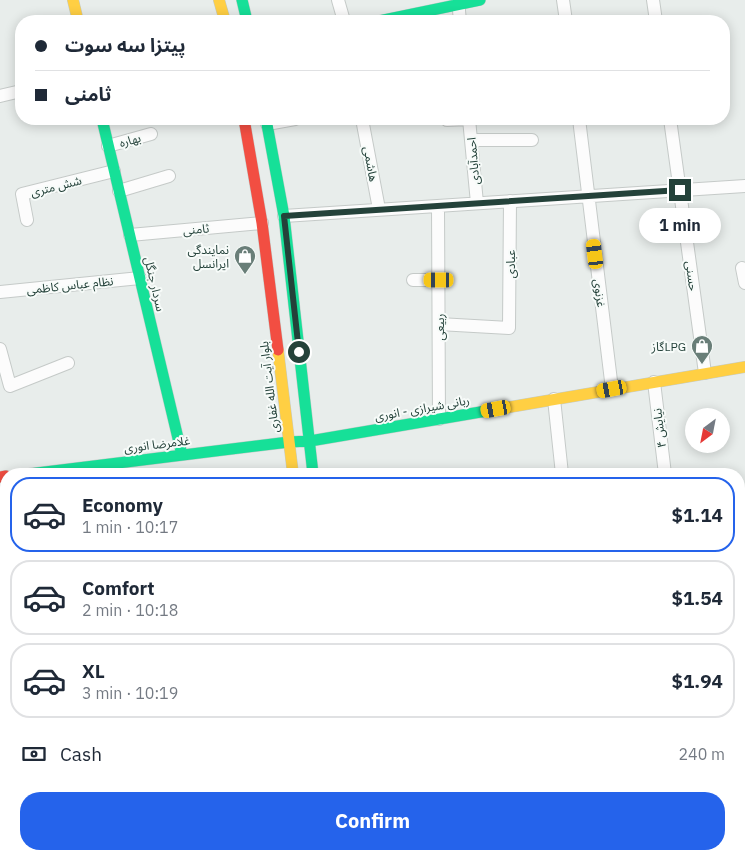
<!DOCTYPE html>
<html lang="en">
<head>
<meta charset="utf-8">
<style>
  :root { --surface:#fff; --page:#f2f2f3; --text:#1f2937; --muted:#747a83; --line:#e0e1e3; --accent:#2563eb }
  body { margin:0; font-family:"IBM Plex Sans","Noto Sans Arabic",sans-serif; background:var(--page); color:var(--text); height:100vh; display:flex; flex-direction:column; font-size:19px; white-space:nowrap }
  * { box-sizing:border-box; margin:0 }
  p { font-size:16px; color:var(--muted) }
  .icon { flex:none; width:28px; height:28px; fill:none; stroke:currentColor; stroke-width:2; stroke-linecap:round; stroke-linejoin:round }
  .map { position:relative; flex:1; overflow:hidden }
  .sheet { position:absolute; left:0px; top:468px; width:745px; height:392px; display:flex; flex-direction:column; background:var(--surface); border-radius:20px 20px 0 0; box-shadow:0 2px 12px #0003 }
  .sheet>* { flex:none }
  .guide { position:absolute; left:15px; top:15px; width:715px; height:110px; border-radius:20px; box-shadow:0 2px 12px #0003; display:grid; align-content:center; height:110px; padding:0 20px; background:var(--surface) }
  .needle { width:32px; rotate:212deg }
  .controls { position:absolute; left:685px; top:408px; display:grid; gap:10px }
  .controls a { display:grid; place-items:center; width:45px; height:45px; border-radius:50%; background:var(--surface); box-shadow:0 2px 12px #0003; font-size:25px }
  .end { position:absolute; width:22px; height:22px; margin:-11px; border:6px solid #24423a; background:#fff; box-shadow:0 0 0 2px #fff }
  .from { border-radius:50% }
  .bubble { position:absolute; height:35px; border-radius:18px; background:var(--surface); box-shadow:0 2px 12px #0003; font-size:16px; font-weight:800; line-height:35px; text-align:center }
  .car { position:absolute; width:15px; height:30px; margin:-15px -8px; border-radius:6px; box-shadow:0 0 4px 1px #0007; background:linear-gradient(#f5c518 24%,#345 0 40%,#f5c518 0 76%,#345 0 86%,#f5c518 0) }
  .guide b { display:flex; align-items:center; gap:18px; height:48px; font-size:19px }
  .guide b+b { border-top:1px solid var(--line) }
  .guide i { width:12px; height:12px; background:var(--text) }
  ul { padding:9px 0 0; list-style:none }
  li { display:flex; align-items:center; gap:15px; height:75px; margin:0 10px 8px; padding:0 10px; border:2px solid var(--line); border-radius:20px }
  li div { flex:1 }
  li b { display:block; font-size:19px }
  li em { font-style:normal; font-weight:800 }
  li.current { border-color:var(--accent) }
  li>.icon { width:45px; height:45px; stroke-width:1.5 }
  .pay { display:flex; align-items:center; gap:12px; height:55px; padding:0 20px; font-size:19px }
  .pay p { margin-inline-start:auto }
  .button { display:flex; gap:10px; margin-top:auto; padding:10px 20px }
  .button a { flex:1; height:58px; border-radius:20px; background:var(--accent); color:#fff; font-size:20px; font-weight:800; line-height:58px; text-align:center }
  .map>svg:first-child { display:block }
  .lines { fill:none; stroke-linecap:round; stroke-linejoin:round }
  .street-casing { stroke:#c5cac8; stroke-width:14 }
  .fast-casing { stroke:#c3cbc8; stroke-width:12 }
  .slow-casing { stroke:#c3cbc8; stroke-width:12 }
  .jam-casing { stroke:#c3cbc8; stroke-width:12 }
  .street { stroke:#fcfcfc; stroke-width:12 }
  .fast { stroke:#16e098; stroke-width:11 }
  .slow { stroke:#ffcf43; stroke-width:11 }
  .jam { stroke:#f24e42; stroke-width:11 }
  .route { stroke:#24423a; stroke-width:6 }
  .labels { text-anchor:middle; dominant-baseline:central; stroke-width:4; stroke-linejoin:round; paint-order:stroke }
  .street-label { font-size:12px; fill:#24423a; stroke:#f7fbf9 }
  .poi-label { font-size:12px; fill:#24423a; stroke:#f7fbf9; text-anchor:end }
</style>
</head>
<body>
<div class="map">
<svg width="745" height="860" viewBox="0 0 745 860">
  <rect width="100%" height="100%" fill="#e8edeb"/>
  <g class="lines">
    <g class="street-casing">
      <path id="street" d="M338,0L344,21
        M458,0L460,21
        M563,0L566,21
        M653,0L656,21
        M0,96L21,91
        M362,119L379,209
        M469,119L477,203
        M579,119L612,389
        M670,119L705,373
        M447,120L470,119
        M267,124L295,119
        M472,140H532
        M108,146L151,134
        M119,191L169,176
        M438,206L439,419
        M284,216L745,186
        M27,220L22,194L114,171
        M130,235L262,223
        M742,268L745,283
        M413,280H439
        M0,292L140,278
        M439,324L509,328L510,201
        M0,349L10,386L68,363
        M654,382L665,474
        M554,399L562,474
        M739,503L743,545
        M739,569L745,630
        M0,579L6,578
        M739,802L745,801
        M141,854L143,860
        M484,854L486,860
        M558,854L559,860
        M652,854L653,860
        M721,854L722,860
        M376,860L415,854"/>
    </g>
    <g class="fast-casing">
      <path id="fast" d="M242,0L247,21
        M379,21L480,0
        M102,119L182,455
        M266,119L284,216L313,474
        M29,474L289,442L310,441L504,408
        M739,643H745
        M0,687L6,686
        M348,854V860"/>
    </g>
    <g class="slow-casing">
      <path id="slow" d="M73,0L78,21
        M219,0L225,21
        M278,350L293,474
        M504,408L745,367"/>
    </g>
    <g class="jam-casing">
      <path id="jam" d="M244,119L262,223L278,350
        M0,477L6,476
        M325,854L326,860"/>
    </g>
    <use href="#street" class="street"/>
    <use href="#fast" class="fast"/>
    <use href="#slow" class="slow"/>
    <use href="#jam" class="jam"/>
  </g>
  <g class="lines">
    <path class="route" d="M299,352L284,216L680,190"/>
  </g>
  <defs>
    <g id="shop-pin" transform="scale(1.125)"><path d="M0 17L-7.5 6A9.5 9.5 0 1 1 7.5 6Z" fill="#697e78" stroke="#f7fbf9"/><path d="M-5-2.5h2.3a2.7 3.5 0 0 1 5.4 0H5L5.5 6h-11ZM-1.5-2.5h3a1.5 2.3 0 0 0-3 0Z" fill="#fff"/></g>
  </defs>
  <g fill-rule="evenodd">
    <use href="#shop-pin" x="245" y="256"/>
    <use href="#shop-pin" x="702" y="346"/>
  </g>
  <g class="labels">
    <g class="street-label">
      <text transform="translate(130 140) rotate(-16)">بهاره</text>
      <text transform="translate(473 161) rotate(-95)">احمدآبادی</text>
      <text transform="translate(371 164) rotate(80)">هاشمی</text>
      <text transform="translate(56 186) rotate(-14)">شش متری</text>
      <text transform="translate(196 229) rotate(-5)">ثامنی</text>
      <text transform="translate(510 264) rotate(-90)">عبادی</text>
      <text transform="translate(692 276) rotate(83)">حسنی</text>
      <text transform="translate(155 284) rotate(77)">سردار جنگل</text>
      <text transform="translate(70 285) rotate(-6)">نظام عباس کاظمی</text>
      <text transform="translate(600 293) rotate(83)">غزنوی</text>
      <text transform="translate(439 327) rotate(-90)">ربیعی</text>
      <text transform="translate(269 387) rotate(-97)">بلوار آیت الله غفاری</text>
      <text transform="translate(422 408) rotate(-10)">ربانی شیرازی - انوری</text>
      <text transform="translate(659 428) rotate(-97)">نیایش ۴</text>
      <text transform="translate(157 444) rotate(-7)">غلامرضا انوری</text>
    </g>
    <g class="poi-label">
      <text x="229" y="249">نمایندگی<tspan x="229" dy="14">ایرانسل</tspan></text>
      <text x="686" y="346">گازLPG</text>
    </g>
  </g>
</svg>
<div class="controls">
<a><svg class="needle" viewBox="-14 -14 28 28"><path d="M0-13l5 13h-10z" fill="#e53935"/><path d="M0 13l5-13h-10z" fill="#747a83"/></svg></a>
</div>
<i class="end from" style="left:299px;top:352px"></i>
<i class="end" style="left:680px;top:190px"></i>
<div class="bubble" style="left:639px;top:208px;width:82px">1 min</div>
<i class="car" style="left:595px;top:254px;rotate:353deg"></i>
<i class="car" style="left:439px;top:280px;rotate:270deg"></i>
<i class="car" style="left:612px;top:389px;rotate:260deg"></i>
<i class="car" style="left:496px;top:409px;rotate:260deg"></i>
<div class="guide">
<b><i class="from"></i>پیتزا سه سوت</b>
<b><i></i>ثامنی</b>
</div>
<section class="sheet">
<ul>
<li class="current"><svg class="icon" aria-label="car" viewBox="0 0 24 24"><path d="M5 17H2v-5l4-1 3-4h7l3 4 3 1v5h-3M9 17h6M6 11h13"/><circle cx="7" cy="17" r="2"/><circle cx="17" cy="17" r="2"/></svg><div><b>Economy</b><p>1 min · 10:17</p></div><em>$1.14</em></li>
<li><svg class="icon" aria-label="car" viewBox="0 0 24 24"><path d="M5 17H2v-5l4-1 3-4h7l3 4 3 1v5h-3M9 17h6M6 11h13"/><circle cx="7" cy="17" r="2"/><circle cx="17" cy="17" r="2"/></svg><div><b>Comfort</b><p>2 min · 10:18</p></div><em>$1.54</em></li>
<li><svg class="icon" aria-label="car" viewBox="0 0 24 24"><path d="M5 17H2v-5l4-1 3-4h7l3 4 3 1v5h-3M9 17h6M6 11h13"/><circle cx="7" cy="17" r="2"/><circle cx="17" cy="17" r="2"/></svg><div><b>XL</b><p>3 min · 10:19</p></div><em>$1.94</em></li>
</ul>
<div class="pay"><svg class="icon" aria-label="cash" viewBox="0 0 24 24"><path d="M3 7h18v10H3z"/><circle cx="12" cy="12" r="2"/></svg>Cash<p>240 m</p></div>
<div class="button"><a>Confirm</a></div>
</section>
</div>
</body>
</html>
